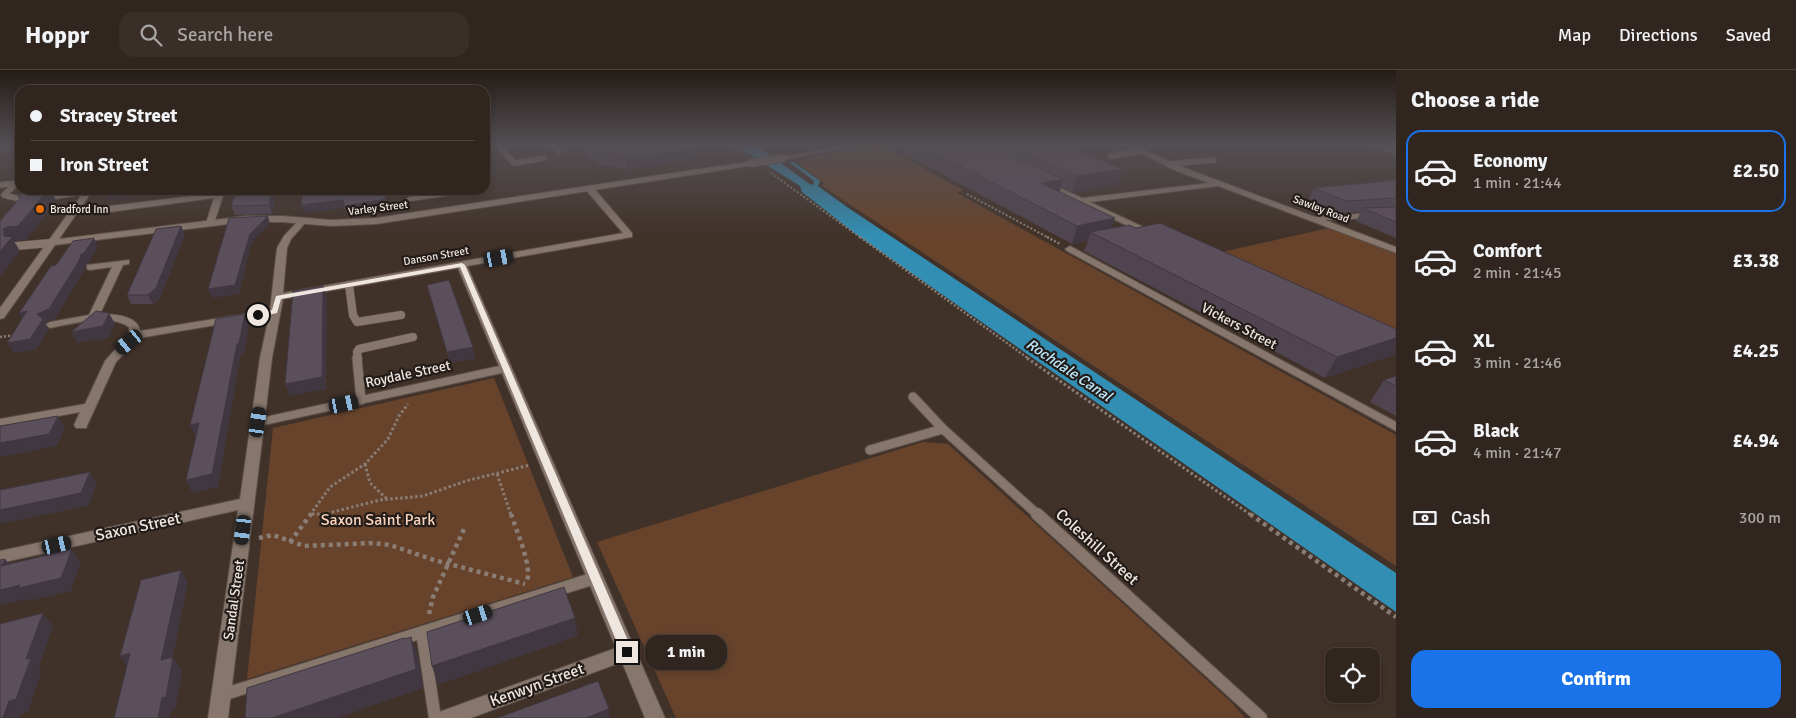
<!DOCTYPE html>
<html lang="en">
<head>
<meta charset="utf-8">
<style>
  :root { --surface:#31261f; --page:#392e28; --text:#f1f3f6; --muted:#a8a5a4; --line:#4c433d; --accent:#1a73e8 }
  body { margin:0; font-family:Signika,sans-serif; background:var(--page); color:var(--text); height:100vh; display:flex; flex-direction:column; font-size:19px; white-space:nowrap }
  * { box-sizing:border-box; margin:0 }
  p { font-size:16px; color:var(--muted) }
  .icon { flex:none; width:28px; height:28px; fill:none; stroke:currentColor; stroke-width:2; stroke-linecap:round; stroke-linejoin:round }
  .map { position:relative; flex:1; overflow:hidden }
  .side { display:flex; flex-direction:column; background:var(--surface); width:400px }
  .side>* { flex:none }
  .hud { position:absolute; left:15px; top:15px; width:475px; height:110px; border-radius:15px; box-shadow:0 2px 8px #0003,0 0 0 1px var(--line); display:grid; align-content:center; height:110px; padding:0 15px; background:var(--surface) }
  .tools { position:absolute; left:1325px; top:578px; display:grid; gap:10px }
  .tools a { display:grid; place-items:center; width:55px; height:55px; border-radius:10px; background:var(--surface); box-shadow:0 2px 8px #0003,0 0 0 1px var(--line); font-size:25px }
  .end { position:absolute; width:22px; height:22px; margin:-11px; border:6px solid #f0e6e0; background:#111; box-shadow:0 0 0 2px #111 }
  .from { border-radius:50% }
  .bubble { position:absolute; height:35px; border-radius:15px; background:var(--surface); box-shadow:0 2px 8px #0003,0 0 0 1px var(--line); font-size:16px; font-weight:800; line-height:35px; text-align:center }
  .car { position:absolute; width:15px; height:30px; margin:-15px -8px; border-radius:6px; box-shadow:0 0 4px 1px #0007; background:linear-gradient(#222 24%,#8ab4d8 0 40%,#222 0 76%,#8ab4d8 0 86%,#222 0) }
  .hud b { display:flex; align-items:center; gap:18px; height:48px; font-size:19px }
  .hud b+b { border-top:1px solid var(--line) }
  .hud i { width:12px; height:12px; background:var(--text) }
  ul { padding:0; list-style:none }
  li { display:flex; align-items:center; gap:15px; height:82px; margin:0 10px 8px; padding:0 5px; border:2px solid transparent; border-radius:15px }
  li div { flex:1 }
  li b { display:block; font-size:19px }
  li em { font-style:normal; font-weight:800 }
  li.active { border-color:var(--accent) }
  li>.icon { width:45px; height:45px; stroke-width:1.5 }
  h2 { padding:0 15px; font-size:22px; line-height:60px }
  .pay { display:flex; align-items:center; gap:12px; height:55px; padding:0 15px; font-size:19px }
  .pay p { margin-inline-start:auto }
  .cta { display:flex; gap:10px; margin-top:auto; padding:10px 15px }
  .cta a { flex:1; height:58px; border-radius:15px; background:var(--accent); color:#fff; font-size:20px; font-weight:800; line-height:58px; text-align:center }
  header { display:flex; align-items:center; gap:30px; box-sizing:border-box; height:70px; padding:0 25px; background:var(--surface); border-bottom:1px solid var(--line) }
  header strong { font-size:24px }
  nav { display:flex; gap:28px; margin-inline-start:auto; font-size:18px }
  .search { width:350px; height:45px; background:var(--page); display:flex; align-items:center; gap:12px; box-sizing:border-box; padding:0 18px; border-radius:15px; color:var(--muted); font-size:19px }
  main { display:flex; flex:1; min-height:0 }
  .map>svg:first-child { display:block }
  .green { fill:#67432c }
  .water { fill:#328eb3 }
  .lines { fill:none; stroke-linecap:round; stroke-linejoin:round }
  .service-far3-casing { stroke:#5b4f48; stroke-width:7 }
  .service-far2-casing { stroke:#5b4f48; stroke-width:9 }
  .service-far1-casing { stroke:#5b4f48; stroke-width:11 }
  .service-casing { stroke:#5b4f48; stroke-width:14 }
  .minor-casing { stroke:#5b4f48; stroke-width:2 }
  .tertiary-casing { stroke:#5b4f48; stroke-width:2 }
  .path-far3 { stroke:#8a7d75; stroke-width:2; stroke-dasharray:2 2; stroke-linecap:butt }
  .path-far2 { stroke:#8a7d75; stroke-width:2.5; stroke-dasharray:2 2; stroke-linecap:butt }
  .path-far1 { stroke:#8a7d75; stroke-width:3; stroke-dasharray:2.5 2.5; stroke-linecap:butt }
  .path { stroke:#8a7d75; stroke-width:4.5; stroke-dasharray:4 4; stroke-linecap:butt }
  .service-far3 { stroke:#86766b; stroke-width:5.5 }
  .service-far2 { stroke:#86766b; stroke-width:8 }
  .service-far1 { stroke:#86766b; stroke-width:9 }
  .service { stroke:#86766b; stroke-width:12 }
  .minor { fill:#86766b; fill-rule:evenodd }
  .tertiary { fill:#86766b; fill-rule:evenodd }
  .tertiary-bridge-casing { stroke:#5b4f48; stroke-width:9; stroke-linecap:butt }
  .tertiary-bridge { stroke:#86766b; stroke-width:8 }
  .wall { fill:#4f444f }
  .shaded-wall { fill:#403740 }
  .building { fill:#5c4f5c; stroke:#403740 }
  .route { fill:#f0e6e0 }
  .food-dot { fill:#e8710a; stroke:#231c18; stroke-width:2 }
  .labels { text-anchor:middle; dominant-baseline:central; stroke-width:4.5; stroke-linejoin:round; paint-order:stroke }
  .far-street-label { font-size:11px; fill:#f0e6e0; stroke:#231c18 }
  .far-poi-label { font-size:11px; fill:#f0e6e0; stroke:#231c18; text-anchor:start }
  .street-label { font-size:14px; fill:#f0e6e0; stroke:#231c18 }
  .water-label { font-size:15px; font-style:italic; fill:#bce7fc; stroke:#231c18 }
  .near-park-label { font-size:16px; fill:#f8d2bb; stroke:#231c18 }
  .near-street-label { font-size:16px; fill:#f0e6e0; stroke:#231c18 }
</style>
</head>
<body>
<header>
<strong>Hoppr</strong>
<div class="search"><svg class="icon" aria-label="search" viewBox="0 0 24 24"><circle cx="10" cy="10" r="6"/><path d="M15 15l6 6"/></svg>Search here</div>
<nav><a>Map</a><a>Directions</a><a>Saved</a></nav>
</header>
<main>
<div class="map">
<svg width="1396" height="648" viewBox="0 0 1396 648">
  <rect width="100%" height="100%" fill="#413229"/>
  <path class="green" d="M881,75L963,120L957,123L1396,365V496L822,116L824,113L796,91L844,80Z
    M1329,158L1396,184V273L1209,185Z
    M494,308L573,507L247,609L273,358Z
    M923,372L948,374L1231,632L1245,648H676L597,472Z"/>
  <path class="water" d="M735,75H756L811,115L814,113L813,110L789,92H794L820,111L818,116L847,137L1396,503V542L857,165L802,122L800,116Z"/>
  <g class="lines">
    <g class="service-far3-casing">
      <path id="service-far3" d="M498,75L514,93L544,88
        M553,75L558,81
        M1111,86L1141,81
        M1168,94L1214,90
        M20,110L4,125C30,134 61,125 88,121
        M0,115L16,113"/>
    </g>
    <g class="service-far2-casing">
      <path id="service-far2" d="M16,176L51,173
        M349,215L353,245L357,252L401,245
        M358,289L357,282L359,279L413,267"/>
    </g>
    <g class="service-far1-casing">
      <path id="service-far1" d="M357,288L361,330
        M913,327L943,359L1038,445
        M870,380L943,359"/>
    </g>
    <g class="service-casing">
      <path id="service" d="M1037,444L1261,648
        M422,562L435,648
        M222,625L595,508"/>
    </g>
    <g class="minor-casing">
      <path id="minor" d="M1125,75H1133L1180,96L1315,147L1396,141V147L1325,150L1396,177V183L1218,116L1090,132L1156,163L1157,165L1153,168L1040,114L1047,112L1082,128L1209,113L1174,100Z
        M1371,75H1380L1396,80V84Z
        M586,116H592L632,163V167L467,196L665,648H645L622,592L471,648H436L439,642L616,578L502,303L264,355L228,648H208L238,440L0,493V481L240,429L260,288L269,246L139,268L116,292L86,358H76L74,355L80,342L0,357V349L85,334L105,291L129,264V257C108,243 73,254 50,258L45,255L50,252L89,245L112,197L90,200L87,199V195L129,190V194L123,195L100,244C113,244 138,245 140,261L270,240L277,178L284,166L300,149L303,148L307,151L291,169L287,178L283,223L623,163L586,120ZM458,198L499,296L265,347L272,288L283,229Z
        M217,120H225L214,153L210,156L206,153L214,128L102,143L98,140L102,137L216,123Z
        M457,120L471,121L467,123L410,131L406,129L410,127Z
        M1070,176L1396,352V361L1067,181L1065,179Z"/>
    </g>
    <g class="tertiary-casing">
      <path id="tertiary" d="M845,75H857L783,90L779,88Z
        M752,91H755V95L376,154L331,156L283,152H246L55,175L4,248L0,249V238L85,120H93L59,169L246,146H283L331,150L376,148Z"/>
    </g>
    <path class="path-far3" d="M729,75L742,82
      M0,78L8,75
      M0,80H20
      M771,103L861,168
      M967,124L1049,168"/>
    <path class="path-far2" d="M860,167L1029,289
      M1047,167L1060,174
      M0,267L16,265"/>
    <path class="path-far1" d="M1027,288L1251,445
      M365,394L370,413L387,429
      M497,404L511,445
      M312,444H325L380,430L423,426L466,411L530,395
      M310,445L330,417L365,394L388,369L399,346L408,334"/>
    <path class="path" d="M511,444C516,460 534,499 526,513
      M1250,444L1396,547
      M259,468L273,465L304,476L373,473L390,475L434,490L525,514
      M290,472L311,444
      M429,544L433,527L464,459"/>
    <use href="#service-far3" class="service-far3"/>
    <use href="#service-far2" class="service-far2"/>
    <use href="#service-far1" class="service-far1"/>
    <use href="#service" class="service"/>
    <use href="#minor" class="minor"/>
    <use href="#tertiary" class="tertiary"/>
    <g class="tertiary-bridge-casing">
      <path id="tertiary-bridge" d="M752,93L783,88"/>
    </g>
    <use href="#tertiary-bridge" class="tertiary-bridge"/>
  </g>
  <path class="wall" d="M11,75H20V79H13Z
    M578,75H689L695,78V89L627,99L596,94Z
    M904,75H1065L1117,115L1072,123L1061,117L1060,121L1112,158H1136L1396,259V282L1394,285L1325,308L1084,181L1088,171L1072,174L903,83Z
    M1187,75H1222L1196,78Z
    M1396,110V168L1356,151L1361,142L1340,143L1308,130L1314,118Z
    M272,120L275,129L272,144L235,145L231,136Z
    M181,156L185,165L160,228L153,234H131L127,225Z
    M427,215L473,277L475,288L450,293Z
    M1396,306V346L1370,332L1384,310Z"/>
  <path class="shaded-wall" d="M1198,75H1222L1196,78Z
    M695,78V89L627,99L626,87Z
    M1123,99L1117,115L1072,123L1077,106Z
    M1063,109L1058,126L1041,113Z
    M37,120H65L52,122L56,131L26,170L14,171L20,181L0,207V182L4,166L3,159Z
    M113,120H193L109,130L104,121Z
    M272,120L275,129L272,144L269,135Z
    M385,120L388,137L346,143L344,138L304,143L301,135Z
    M268,146L270,154L252,172L239,224L212,228L208,219L250,164Z
    M1115,148L1109,166L1090,162L1088,171L1072,174L1077,156Z
    M181,156L185,165L160,228L153,234L148,225Z
    M94,168L98,177L89,193L86,194L85,199L55,249L45,253L49,259L36,280L14,283L7,273L37,244L81,184Z
    M323,216L327,226L326,319L290,326L285,314Z
    M27,241L25,253L19,243Z
    M109,243L115,254L109,268L77,273L71,262Z
    M245,244L249,255L244,284L241,285L218,417L192,423L186,410L237,274Z
    M1396,268V282L1394,285L1325,308L1337,287Z
    M473,277L475,288L450,293L447,282Z
    M58,346L65,358L57,376L0,387V373Z
    M199,353L196,367L190,355Z
    M90,402L97,414L89,436L0,454V440Z
    M72,479L81,492L71,521L29,531L27,529L0,535V520Z
    M5,489L15,502L1,496Z
    M181,500L188,513L170,603L161,590Z
    M43,543L53,556L39,597L42,601L28,642L21,644L19,648H3Z
    M575,548L578,566L438,615L432,596Z
    M411,567L418,586L423,618L337,648H272Z
    M130,583L129,599L120,586Z
    M173,587L182,600L175,640L171,641L170,648H158L162,628Z
    M609,639L610,648H586Z"/>
  <path class="building" d="M587,75H689L695,78L626,87L595,83Z
    M919,75H987L1063,109L1041,113L1115,148L1077,156Z
    M1005,75H1065L1123,99L1077,106Z
    M1396,110V128L1346,131L1314,118Z
    M24,120H48L18,156L7,157L3,159L4,166L12,167L0,182V151L21,127H18Z
    M245,120H266V121L272,120L269,135L231,136L235,124L244,123Z
    M303,120H384L386,129L344,136L343,130L301,135Z
    M1396,137V152L1363,138Z
    M268,146L250,164L235,215L208,219L229,148Z
    M1160,153L1396,259V268L1337,287L1090,162L1129,155L1136,158Z
    M181,156L156,218L148,225H127L156,159Z
    M94,168L84,183L81,184L80,189L49,239L37,244L43,249L30,269L7,273L27,241L19,243L51,196L56,195L73,171Z
    M449,210L473,277L447,282L427,215Z
    M323,216L322,307L285,314L293,221Z
    M96,241L109,243L103,256L71,262Z
    M245,244L239,273L237,274L212,404L186,410L199,353L190,355L216,249Z
    M1396,306V316L1384,310Z
    M58,346L49,364L0,373V356Z
    M90,402L81,423L0,440V420Z
    M72,479L61,508L18,518L20,515L0,520V490L5,489L1,496Z
    M181,500L161,590L173,587L166,627L162,628L158,648H114L130,583L120,586L141,510Z
    M564,517L575,548L432,596L427,562Z
    M43,543L26,589L31,588L16,629L9,631L3,648H0V554Z
    M411,567L416,599L272,648H245L247,618L404,568V569Z
    M598,611L609,639L586,648H497Z"/>
  <linearGradient id="sky" x2="0" y2="1"><stop stop-color="#241c17"/><stop offset="0.45" stop-color="#544f54"/><stop offset="1" stop-color="#544f54" stop-opacity="0"/></linearGradient>
  <rect width="1396" height="165" fill="url(#sky)"/>
  <path class="route" d="M462,193L465,195L633,582L631,585H623L621,582L460,197L281,229L277,243L258,247L254,245L272,240L276,226Z"/>
  <circle class="food-dot" cx="40" cy="139" r="5"/>
  <g class="labels">
    <g class="far-street-label">
      <text transform="translate(378 138) rotate(-7)">Varley Street</text>
      <text transform="translate(1321 139) rotate(21)">Sawley Road</text>
      <text transform="translate(436 186) rotate(-10)">Danson Street</text>
    </g>
    <g class="far-poi-label">
      <text x="50" y="139">Bradford Inn</text>
    </g>
    <g class="street-label">
      <text transform="translate(1239 256) rotate(28)">Vickers Street</text>
      <text transform="translate(408 304) rotate(-12)">Roydale Street</text>
      <text transform="translate(234 530) rotate(-82)">Sandal Street</text>
    </g>
    <g class="water-label">
      <text transform="translate(1069 300) rotate(34)">Rochdale Canal</text>
    </g>
    <g class="near-park-label">
      <text x="378" y="450">Saxon Saint Park</text>
    </g>
    <g class="near-street-label">
      <text transform="translate(138 457) rotate(-12)">Saxon Street</text>
      <text transform="translate(1097 477) rotate(42)">Coleshill Street</text>
      <text transform="translate(537 615) rotate(-20)">Kenwyn Street</text>
    </g>
  </g>
</svg>
<div class="tools">
<a><svg class="icon" aria-label="locate" viewBox="0 0 24 24"><circle cx="12" cy="12" r="6"/><path d="M12 2v4M12 18v4M2 12h4M18 12h4"/></svg></a>
</div>
<i class="end from" style="left:258px;top:245px"></i>
<i class="end" style="left:627px;top:582px"></i>
<div class="bubble" style="left:645px;top:565px;width:82px">1 min</div>
<i class="car" style="left:499px;top:188px;rotate:80deg"></i>
<i class="car" style="left:129px;top:272px;rotate:231deg"></i>
<i class="car" style="left:344px;top:334px;rotate:78deg"></i>
<i class="car" style="left:258px;top:352px;rotate:8deg"></i>
<i class="car" style="left:243px;top:460px;rotate:187deg"></i>
<i class="car" style="left:57px;top:475px;rotate:77deg"></i>
<i class="car" style="left:478px;top:545px;rotate:72deg"></i>
<div class="hud">
<b><i class="from"></i>Stracey Street</b>
<b><i></i>Iron Street</b>
</div>
</div>
<section class="side">
<h2>Choose a ride</h2>
<ul>
<li class="active"><svg class="icon" aria-label="car" viewBox="0 0 24 24"><path d="M5 17H2v-5l4-1 3-4h7l3 4 3 1v5h-3M9 17h6M6 11h13"/><circle cx="7" cy="17" r="2"/><circle cx="17" cy="17" r="2"/></svg><div><b>Economy</b><p>1 min · 21:44</p></div><em>£2.50</em></li>
<li><svg class="icon" aria-label="car" viewBox="0 0 24 24"><path d="M5 17H2v-5l4-1 3-4h7l3 4 3 1v5h-3M9 17h6M6 11h13"/><circle cx="7" cy="17" r="2"/><circle cx="17" cy="17" r="2"/></svg><div><b>Comfort</b><p>2 min · 21:45</p></div><em>£3.38</em></li>
<li><svg class="icon" aria-label="car" viewBox="0 0 24 24"><path d="M5 17H2v-5l4-1 3-4h7l3 4 3 1v5h-3M9 17h6M6 11h13"/><circle cx="7" cy="17" r="2"/><circle cx="17" cy="17" r="2"/></svg><div><b>XL</b><p>3 min · 21:46</p></div><em>£4.25</em></li>
<li><svg class="icon" aria-label="car" viewBox="0 0 24 24"><path d="M5 17H2v-5l4-1 3-4h7l3 4 3 1v5h-3M9 17h6M6 11h13"/><circle cx="7" cy="17" r="2"/><circle cx="17" cy="17" r="2"/></svg><div><b>Black</b><p>4 min · 21:47</p></div><em>£4.94</em></li>
</ul>
<div class="pay"><svg class="icon" aria-label="cash" viewBox="0 0 24 24"><path d="M3 7h18v10H3z"/><circle cx="12" cy="12" r="2"/></svg>Cash<p>300 m</p></div>
<div class="cta"><a>Confirm</a></div>
</section>
</main>
</body>
</html>
